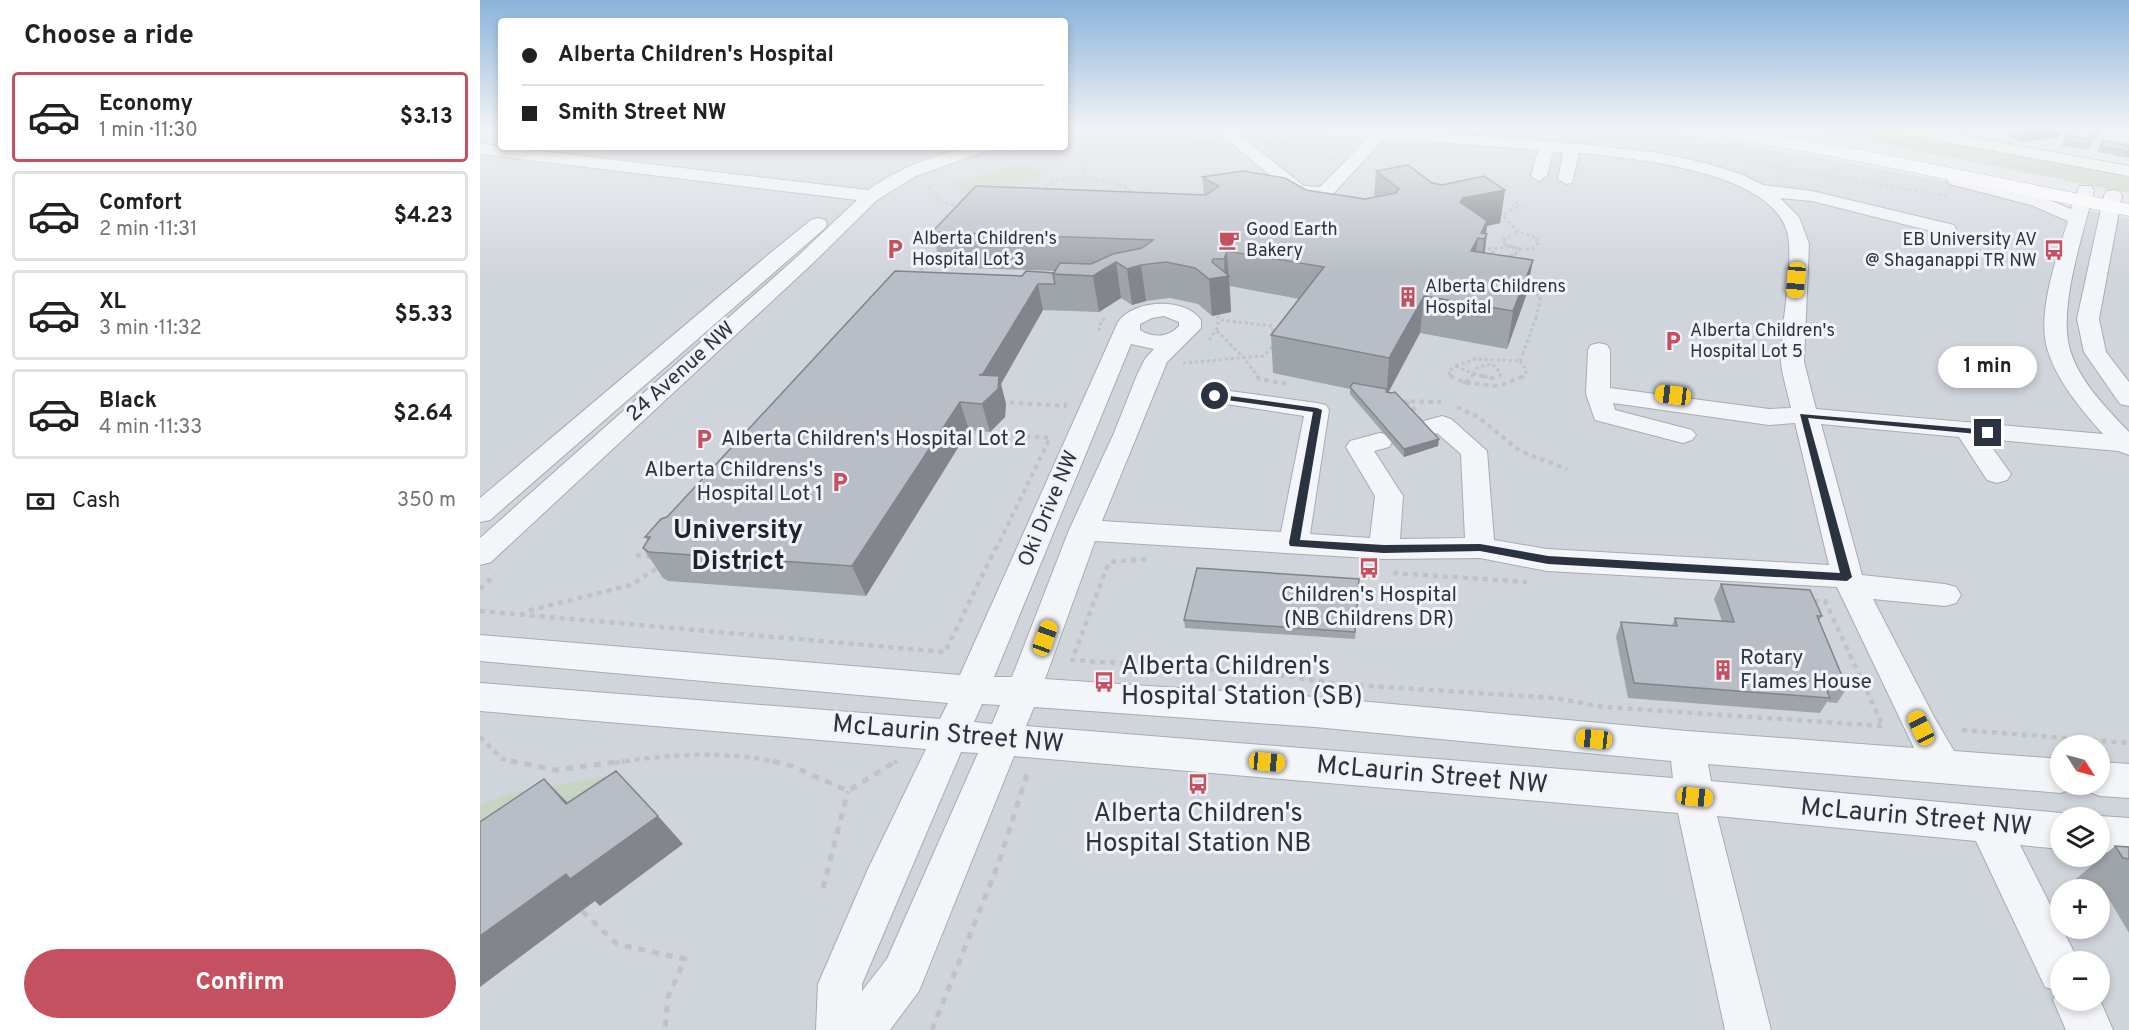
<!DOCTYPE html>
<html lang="en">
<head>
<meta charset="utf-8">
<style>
  :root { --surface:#fff; --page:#f2f2f2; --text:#202124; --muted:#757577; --line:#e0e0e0; --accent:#c5505f }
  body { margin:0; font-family:Overpass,sans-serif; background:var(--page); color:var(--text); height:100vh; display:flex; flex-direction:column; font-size:22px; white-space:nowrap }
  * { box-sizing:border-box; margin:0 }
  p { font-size:20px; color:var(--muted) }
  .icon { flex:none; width:33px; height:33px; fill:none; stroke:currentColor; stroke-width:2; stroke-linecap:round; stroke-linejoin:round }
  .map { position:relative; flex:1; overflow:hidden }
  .drawer { display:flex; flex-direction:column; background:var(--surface); width:480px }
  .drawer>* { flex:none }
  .banner { position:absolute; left:18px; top:18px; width:570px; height:132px; border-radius:6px; box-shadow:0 3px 9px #0003; display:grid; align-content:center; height:132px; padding:0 24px; background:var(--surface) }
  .needle { width:39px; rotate:126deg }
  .controls { position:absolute; left:1570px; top:735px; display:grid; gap:12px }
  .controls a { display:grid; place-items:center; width:60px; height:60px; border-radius:50%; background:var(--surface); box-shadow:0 3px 9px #0003; font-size:30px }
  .end { position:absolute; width:27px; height:27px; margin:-14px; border:8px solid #2b3240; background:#fff; box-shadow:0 0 0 3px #fff }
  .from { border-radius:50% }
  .bubble { position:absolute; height:42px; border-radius:21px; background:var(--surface); box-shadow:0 3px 9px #0003; font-size:20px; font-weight:700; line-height:42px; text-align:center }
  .car { position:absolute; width:18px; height:36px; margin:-18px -9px; border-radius:8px; box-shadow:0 0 4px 2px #0007; background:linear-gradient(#f5c518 24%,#345 0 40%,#f5c518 0 76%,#345 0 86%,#f5c518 0) }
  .banner b { display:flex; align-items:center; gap:21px; height:57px; font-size:22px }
  .banner b+b { border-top:2px solid var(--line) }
  .banner i { width:15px; height:15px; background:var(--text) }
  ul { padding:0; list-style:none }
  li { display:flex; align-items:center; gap:18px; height:90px; margin:0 12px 9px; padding:0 12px; border:3px solid var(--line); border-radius:6px }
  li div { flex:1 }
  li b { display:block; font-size:22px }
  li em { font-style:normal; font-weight:700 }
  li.selected { border-color:var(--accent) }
  li>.icon { width:54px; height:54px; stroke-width:1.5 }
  h2 { padding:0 24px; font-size:27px; line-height:72px }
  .pay { display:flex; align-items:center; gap:15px; height:66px; padding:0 24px; font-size:22px }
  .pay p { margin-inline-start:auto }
  .primary-button { display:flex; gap:12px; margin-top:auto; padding:12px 24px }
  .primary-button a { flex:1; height:69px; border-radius:36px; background:var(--accent); color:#fff; font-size:24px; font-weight:700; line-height:69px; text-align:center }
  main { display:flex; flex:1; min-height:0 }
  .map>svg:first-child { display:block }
  .built { fill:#d0d4db; fill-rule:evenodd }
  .green { fill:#c7d3c3 }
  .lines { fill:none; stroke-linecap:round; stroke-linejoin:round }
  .minor-casing { stroke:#a7acb3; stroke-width:2 }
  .major-casing { stroke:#a2a9b4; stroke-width:1 }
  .path-far4 { stroke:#c0c2c8; stroke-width:2; stroke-dasharray:3 3; stroke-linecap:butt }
  .path-far3 { stroke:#c0c2c8; stroke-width:3; stroke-dasharray:3 3; stroke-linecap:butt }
  .path-far2 { stroke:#c0c2c8; stroke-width:4; stroke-dasharray:4.5 4.5; stroke-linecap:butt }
  .path-far1 { stroke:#c0c2c8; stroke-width:4.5; stroke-dasharray:5 5; stroke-linecap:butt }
  .path { stroke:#c0c2c8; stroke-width:5; stroke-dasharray:7 7; stroke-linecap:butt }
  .minor { fill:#f4f5f8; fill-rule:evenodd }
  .major { fill:#fff; fill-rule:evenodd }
  .wall { fill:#9fa3aa }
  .shaded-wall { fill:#82858b }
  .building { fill:#b9bec6; stroke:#82858b; stroke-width:1.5 }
  .route { fill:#2b3240 }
  .labels { text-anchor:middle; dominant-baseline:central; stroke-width:6; stroke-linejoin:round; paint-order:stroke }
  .far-poi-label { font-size:18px; fill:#2b3240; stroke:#f1f3f7; text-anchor:start }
  .street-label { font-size:21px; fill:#2b3240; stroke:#f1f3f7 }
  .poi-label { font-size:21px; fill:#2b3240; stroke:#f1f3f7; text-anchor:start }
  .near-poi-label { font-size:26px; fill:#2b3240; stroke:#f1f3f7; text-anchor:start }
  .near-street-label { font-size:26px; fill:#2b3240; stroke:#f1f3f7 }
  .district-label { font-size:27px; font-weight:bold; fill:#1d2331; stroke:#f1f3f7 }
</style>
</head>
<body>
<main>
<section class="drawer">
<h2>Choose a ride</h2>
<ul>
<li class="selected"><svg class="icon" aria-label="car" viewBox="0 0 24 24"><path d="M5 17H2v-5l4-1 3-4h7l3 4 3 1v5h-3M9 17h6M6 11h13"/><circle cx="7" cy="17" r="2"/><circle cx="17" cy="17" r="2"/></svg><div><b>Economy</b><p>1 min · 11:30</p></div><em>$3.13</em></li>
<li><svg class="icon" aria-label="car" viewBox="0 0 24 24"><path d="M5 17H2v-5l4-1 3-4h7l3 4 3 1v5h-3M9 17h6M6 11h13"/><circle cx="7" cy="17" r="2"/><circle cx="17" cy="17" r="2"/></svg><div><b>Comfort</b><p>2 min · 11:31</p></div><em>$4.23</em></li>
<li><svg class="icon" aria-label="car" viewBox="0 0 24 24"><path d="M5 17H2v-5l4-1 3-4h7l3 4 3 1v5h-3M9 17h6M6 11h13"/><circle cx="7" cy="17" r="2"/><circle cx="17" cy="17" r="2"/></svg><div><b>XL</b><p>3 min · 11:32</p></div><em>$5.33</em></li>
<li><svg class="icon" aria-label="car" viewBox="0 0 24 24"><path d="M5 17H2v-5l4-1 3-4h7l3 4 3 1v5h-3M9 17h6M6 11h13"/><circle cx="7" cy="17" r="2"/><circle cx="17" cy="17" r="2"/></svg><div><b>Black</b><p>4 min · 11:33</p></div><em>$2.64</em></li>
</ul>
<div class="pay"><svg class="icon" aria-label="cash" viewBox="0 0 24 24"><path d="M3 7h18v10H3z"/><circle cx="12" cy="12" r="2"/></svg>Cash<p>350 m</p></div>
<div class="primary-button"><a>Confirm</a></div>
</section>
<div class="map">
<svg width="1649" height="1030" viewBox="0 0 1649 1030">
  <rect width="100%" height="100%" fill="#e2e5e9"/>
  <path class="built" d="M0,130H21V147H585V130H1181L1444,177L1649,219V1030H0ZM1581,746H1620V784H1581ZM1581,818H1620V856H1581ZM1581,890H1620V928H1581ZM1581,962H1620V1000H1581Z"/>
  <path class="green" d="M1320,130H1409L1649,175V193L1399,143Z
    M534,165L550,166L563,173C554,182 511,197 497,197C488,197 478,193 471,187L476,184Z
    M139,774L0,871V805L31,793Z"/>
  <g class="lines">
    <g class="minor-casing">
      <path id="minor" d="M736,130H753L824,186L840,187L889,137L852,135L845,130H923L1101,144L1180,153L1225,163L1261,174L1283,185L1332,191L1474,225L1476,229L1474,233L1467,235L1332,201L1300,198L1319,217L1329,244L1324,362L1336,409L1623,434C1601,409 1576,380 1567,348C1557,312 1577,256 1588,221L1551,205L1469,184L1467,180L1469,176L1475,175L1563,197L1591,209L1599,186H1611L1614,190C1604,231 1579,304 1589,346C1597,379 1626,408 1649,432V455L1638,451L1506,439L1531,474L1527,480L1517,483L1507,480L1479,437L1341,424L1382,575L1465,584L1476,587L1481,595L1476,603L1465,606L1393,599L1454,717L1474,751L1581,759V784H1596L1594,788L1581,793L1228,764L1231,781L1581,813L1593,818H1581V849L1540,845L1599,962H1581V1000H1620L1633,1030H1586L1573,1000L1577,991L1565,987L1496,841L1237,816L1291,1030H1245L1198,813L534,756L439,991L410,1030H336L338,984L388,869L446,749L0,711V683L460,719L468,703L0,661V635L480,675L638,322C654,299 705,297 721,320V328L687,362L622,521L801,532L824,416L726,401L723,396L726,391L735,389L837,403L846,405L849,410L830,534L890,538L895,496L866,447L870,441L900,433L909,435L913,441L909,447L894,451L923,496L920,539L985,538L981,454L957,433L942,437L933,434L929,429L933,424L962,416L971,419L1007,451L1014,540L1067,549L1349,565L1315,423L1289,425L1133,403L1135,410L1212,430L1216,435L1212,440L1203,443L1115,420L1106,394L1108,350L1111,345L1119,343L1127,345L1130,350V388L1289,409L1311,408C1308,394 1303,378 1301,363C1300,355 1302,345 1302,336C1305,306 1311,274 1309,244C1307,171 1154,159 1101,153H1099L1092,183L1086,184L1078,179L1083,152H1073L1067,176L1059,181L1051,176L1058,150L905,138L850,197L844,198L813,195ZM684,316L699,322V326C688,338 673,338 660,330V324L672,318ZM651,344L674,349L665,359L657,375L634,433L589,530L532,677H514ZM615,541L904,559L1000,558L1067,571L1357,587L1434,748L1207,731L835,697L565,679ZM502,704L520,705L512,724L494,722ZM554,707L835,727L1191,761L1193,778L546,726ZM481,752L498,753L407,959L382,991V984Z
        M1420,130H1452L1649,166V176L1428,135Z
        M1595,130H1628L1649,133V143L1603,135Z
        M0,144L388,190C422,166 469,147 511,147L509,150L436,176L397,200L332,264L11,562L0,565V538L318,256L377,200L0,154Z
        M1633,190L1639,191L1642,195L1619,319L1626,352L1649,382V406L1640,404L1604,352L1597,319L1624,195L1627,191Z
        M338,218L345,220L347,224L345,228L10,520L0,522V498L288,255L331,220Z
        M1620,762L1649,764V798L1620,796L1607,791L1604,784H1620Z
        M1620,816L1649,818V854L1620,852V818H1615Z"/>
    </g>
    <g class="major-casing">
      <path id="major" d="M1226,130H1264L1387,151L1649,204V216L1387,163L1235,135L1229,134Z"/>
    </g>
    <path class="path-far4" d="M683,130L713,142L733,144
      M585,143L643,130
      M788,143L831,146L852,159
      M521,155L552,147
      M1269,162L1466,196
      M604,177L638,184L655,194
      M449,186C456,201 466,204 481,207
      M564,193L568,184L579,180L604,177L608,150L602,141
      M1036,207L1043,205L1034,202L1033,207L1023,216L1036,231L1055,237L1057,240
      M1023,240L1039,232L1023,216L1036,207
      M1023,240L1039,232"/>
    <path class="path-far3" d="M1026,239L1023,240L1025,245L1040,249
      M1025,245L1040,249
      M1025,245L1040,249
      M1025,245L1023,240L1026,239
      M1040,249H1052L1059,243L1056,239
      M1035,254L1040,249
      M1035,254L1040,249
      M1025,257H1031L1035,254
      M1025,257L1017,256L1009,249L1031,247L1040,249
      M1025,257L1035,254
      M1023,258L1035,255L1040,249
      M436,274L460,249
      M1044,289L1061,296
      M1045,289L1061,296
      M1056,318L1061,296
      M1056,318L1061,296
      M741,320L792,326L794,337
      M619,331L621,321L627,317
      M737,331L764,358L778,377
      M1049,337L1056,318
      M1049,337L1056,318
      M729,340L738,327V312
      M1043,354L1049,337
      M1043,354L1049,337
      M1040,361L1046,369V374L1042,377
      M1040,361L1043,354
      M1040,361L1043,354
      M703,363L783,356L795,344
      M976,366L993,374
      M976,366L995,359L1040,361
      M970,370L976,366
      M970,370L976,366
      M993,374L1008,377
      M993,374L998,367L1012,364L1021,373L1019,377
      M969,375L974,377
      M969,375L973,377
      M969,375L970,370
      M991,377L993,374"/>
    <path class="path-far2" d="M777,376L779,379L807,384
      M970,376L983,382
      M970,376L983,382
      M1001,376L1012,378L1020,376
      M983,382L986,383
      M983,382L986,383
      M986,383L1019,386L1044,376
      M986,383L992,376
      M521,402L585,406L586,403
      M977,407L998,417L1040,451L1087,469
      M935,411L926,401L961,402
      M492,432L570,438L516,549"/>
    <path class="path-far1" d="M156,555L173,557
      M666,559L629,562L592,660L787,673L858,684L1075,698L1124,707L1403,726L1345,601H1333
      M913,573L1047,582
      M0,589L15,575
      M0,611L465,652L516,547
      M40,615L51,610L151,585L179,567
      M1482,730L1649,743
      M0,737L22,759L37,763
      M135,763C186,754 249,750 299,763
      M414,763L417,761"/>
    <path class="path" d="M31,761L76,770L144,761
      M293,761L312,766L368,791L416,761
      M343,888L368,791
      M102,911L137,944L205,959L188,997L185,1030
      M452,1030L519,862L548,771H551"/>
    <use href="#minor" class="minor"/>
    <use href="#major" class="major"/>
  </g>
  <path class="wall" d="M1529,130H1583L1579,137L1541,142L1526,135Z
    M1610,130H1629L1621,131L1617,139L1607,137Z
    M1586,135L1610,145L1607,150L1581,146Z
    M1622,142L1649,146V158L1617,152L1619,147Z
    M896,171L962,185L1025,190L1020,223L1007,226L1005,253L1046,296L1027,349L940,333L908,392L959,439L958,446L924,457L870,394V389L793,373L791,335L819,299L750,286L751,312L732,316L718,304L690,298L666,301L652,305L641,298L619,312L563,310L521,384L526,404L525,417L510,432L489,430L386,596L188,581L183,578L163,548L168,541L165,537L187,517L542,276L574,273L575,271L462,267L452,232L724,195L722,177L856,195H865V196L885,199L894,197Z
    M879,579L875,639L705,628L704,620Z
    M1241,584L1342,616L1339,621L1367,688L1357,703L1347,702L1340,713L1148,698L1136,637L1141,622L1192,626L1195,618L1242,621L1234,599Z
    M1635,846L1649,847V933L1629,899L1620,898V890H1593L1590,884Z"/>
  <path class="shaded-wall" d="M1547,130H1583L1579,137L1541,142Z
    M1025,190L1020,223L1007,226L1005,238L1007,234L1002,269L1000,274L1004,239L980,202L983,198Z
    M998,238L993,273L991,251Z
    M747,251L751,312L732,316L729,279L732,262L733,259L734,278L745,277L744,259Z
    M1053,260L1046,296L1027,349L1033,311Z
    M636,262L641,298L619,312L613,276Z
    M661,265L666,301L652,305L647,269Z
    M558,284L563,310L521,384L526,404L525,417L510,432L502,404L499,375Z
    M944,296L940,333L905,399L906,392L907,389L909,358Z
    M480,402L489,430L386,596L372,566Z
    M959,439L958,446L924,457V449Z
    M64,779L93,808L86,804Z
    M178,816L203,844L120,906L115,901L0,987V936L86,874Z"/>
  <path class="building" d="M1611,130H1621L1620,133L1610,132Z
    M1586,135L1612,139L1610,145L1585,140Z
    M1628,141L1649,146V152L1621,147L1622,142Z
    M928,165L952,183L962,185L1004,176L1025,190L983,198L980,202L1007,221L1001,233L1007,234L1004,239L998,238L991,251L1053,260L1033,311L944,296L909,358L791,335L844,267L747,251L744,259H733L732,262L749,276L729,279L715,268L686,262L661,265L647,269L636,262L613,276L573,274L580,263L611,264L633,254L662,248L673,240L452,232L496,186L726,195L739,186L722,177L763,171L805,178L826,190L885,199L916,193L919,189L896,171Z
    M415,271L542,276L546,271L574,273L573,274L575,284H558L503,374L499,375L519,376L518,389L502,404L480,402L372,566L169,552L163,548L170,537H165L181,519L187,517L201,502Z
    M873,383L907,389L906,392L911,393L915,392L959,439L924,449L870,387Z
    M717,568L879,579L875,632L704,620Z
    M1241,584L1330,590L1342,616H1337L1367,688L1345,686L1350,698L1154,683L1141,622L1197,626L1195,618L1254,622Z
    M136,771L178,816L90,879L86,874L0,936V822L64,779L86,804Z
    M1635,846L1649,847V859L1643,858Z"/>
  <linearGradient id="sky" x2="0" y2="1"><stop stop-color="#8bb3db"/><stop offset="0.47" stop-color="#f2f3f5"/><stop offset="1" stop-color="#f2f3f5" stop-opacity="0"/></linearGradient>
  <rect width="1649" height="274" fill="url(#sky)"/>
  <path class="route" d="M735,394L837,408L842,410L820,540L904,545L1000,544L1068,556L1360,573L1320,414L1508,430L1512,433L1508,435L1328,418L1372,577L1367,581L1068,564L1000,551L904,553L810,546L809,543L833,412L732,398L731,396Z"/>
  <defs>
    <g id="cafe-bare" transform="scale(1.62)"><path d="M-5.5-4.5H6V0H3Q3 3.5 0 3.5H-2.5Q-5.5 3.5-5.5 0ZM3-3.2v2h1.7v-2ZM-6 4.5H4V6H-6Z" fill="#c5505f" stroke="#f1f3f7" stroke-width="2.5" paint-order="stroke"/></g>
    <g id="parking-bare" transform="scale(1.62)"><path d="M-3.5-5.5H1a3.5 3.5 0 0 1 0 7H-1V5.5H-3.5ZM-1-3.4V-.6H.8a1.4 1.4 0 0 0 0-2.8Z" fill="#c5505f" stroke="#f1f3f7" stroke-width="2.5" paint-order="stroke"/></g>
    <g id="bus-bare" transform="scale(1.62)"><path d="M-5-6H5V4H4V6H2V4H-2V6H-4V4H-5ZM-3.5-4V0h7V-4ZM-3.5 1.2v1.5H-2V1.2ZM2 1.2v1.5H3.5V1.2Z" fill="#c5505f" stroke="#f1f3f7" stroke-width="2.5" paint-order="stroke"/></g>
    <g id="building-bare" transform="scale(1.62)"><path d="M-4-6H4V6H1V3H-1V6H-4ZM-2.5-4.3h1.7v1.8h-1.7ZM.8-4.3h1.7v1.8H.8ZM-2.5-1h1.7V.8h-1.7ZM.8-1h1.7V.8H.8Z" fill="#c5505f" stroke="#f1f3f7" stroke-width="2.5" paint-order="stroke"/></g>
  </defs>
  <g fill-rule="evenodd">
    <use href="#cafe-bare" x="749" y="240"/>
    <use href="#parking-bare" x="415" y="249"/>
    <use href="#bus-bare" x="1574" y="250"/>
    <use href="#building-bare" x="928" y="297"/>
    <use href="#parking-bare" x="1193" y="341"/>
    <use href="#parking-bare" x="224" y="439"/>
    <use href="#parking-bare" x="360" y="482"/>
    <use href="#bus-bare" x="889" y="568"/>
    <use href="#building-bare" x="1243" y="670"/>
    <use href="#bus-bare" x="624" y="682"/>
    <use href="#bus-bare" x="718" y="784"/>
  </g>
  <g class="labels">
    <g class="far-poi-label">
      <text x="766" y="230">Good Earth<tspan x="766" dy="21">Bakery</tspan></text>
      <text x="432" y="239">Alberta Children's<tspan x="432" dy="21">Hospital Lot 3</tspan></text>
      <text x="1557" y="240" text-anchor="end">EB University AV<tspan x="1557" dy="21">@ Shaganappi TR NW</tspan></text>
      <text x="945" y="287">Alberta Childrens<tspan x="945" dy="21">Hospital</tspan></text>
      <text x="1210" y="331">Alberta Children's<tspan x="1210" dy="21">Hospital Lot 5</tspan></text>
    </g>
    <g class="street-label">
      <text transform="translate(201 372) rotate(-42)">24 Avenue NW</text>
      <text transform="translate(569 509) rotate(-67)">Oki Drive NW</text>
    </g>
    <g class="poi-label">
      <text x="241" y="439">Alberta Children's Hospital Lot 2</text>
      <text x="343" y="470" text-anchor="end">Alberta Childrens's<tspan x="343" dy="24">Hospital Lot 1</tspan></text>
      <text x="889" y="595" text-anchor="middle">Children's Hospital<tspan x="889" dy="24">(NB Childrens DR)</tspan></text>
      <text x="1260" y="658">Rotary<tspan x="1260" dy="24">Flames House</tspan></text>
    </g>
    <g class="near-poi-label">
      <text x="641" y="667">Alberta Children's<tspan x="641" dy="30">Hospital Station (SB)</tspan></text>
      <text x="718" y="814" text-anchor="middle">Alberta Children's<tspan x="718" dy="30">Hospital Station NB</tspan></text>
    </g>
    <g class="near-street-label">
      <text transform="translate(468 735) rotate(5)">McLaurin Street NW</text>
      <text transform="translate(952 776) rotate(5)">McLaurin Street NW</text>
      <text transform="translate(1436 818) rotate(5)">McLaurin Street NW</text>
    </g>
    <g class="district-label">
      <text x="258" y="531">University<tspan x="258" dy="31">District</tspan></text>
    </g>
  </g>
</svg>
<div class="controls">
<a><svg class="needle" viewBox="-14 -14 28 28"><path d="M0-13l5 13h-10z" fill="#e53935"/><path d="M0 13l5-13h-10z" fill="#757577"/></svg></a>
<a><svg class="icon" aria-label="layers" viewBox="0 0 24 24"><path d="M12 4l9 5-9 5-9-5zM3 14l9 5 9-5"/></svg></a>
<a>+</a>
<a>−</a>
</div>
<i class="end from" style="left:735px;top:396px"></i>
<i class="end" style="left:1508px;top:433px"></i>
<div class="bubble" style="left:1458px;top:346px;width:99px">1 min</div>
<i class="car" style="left:1316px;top:280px;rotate:185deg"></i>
<i class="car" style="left:1193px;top:395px;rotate:277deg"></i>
<i class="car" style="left:565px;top:638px;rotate:20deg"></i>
<i class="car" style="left:1441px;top:728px;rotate:334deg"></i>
<i class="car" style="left:1114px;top:739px;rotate:276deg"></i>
<i class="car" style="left:787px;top:762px;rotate:95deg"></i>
<i class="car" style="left:1215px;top:797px;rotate:96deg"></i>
<div class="banner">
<b><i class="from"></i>Alberta Children's Hospital</b>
<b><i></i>Smith Street NW</b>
</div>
</div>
</main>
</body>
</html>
